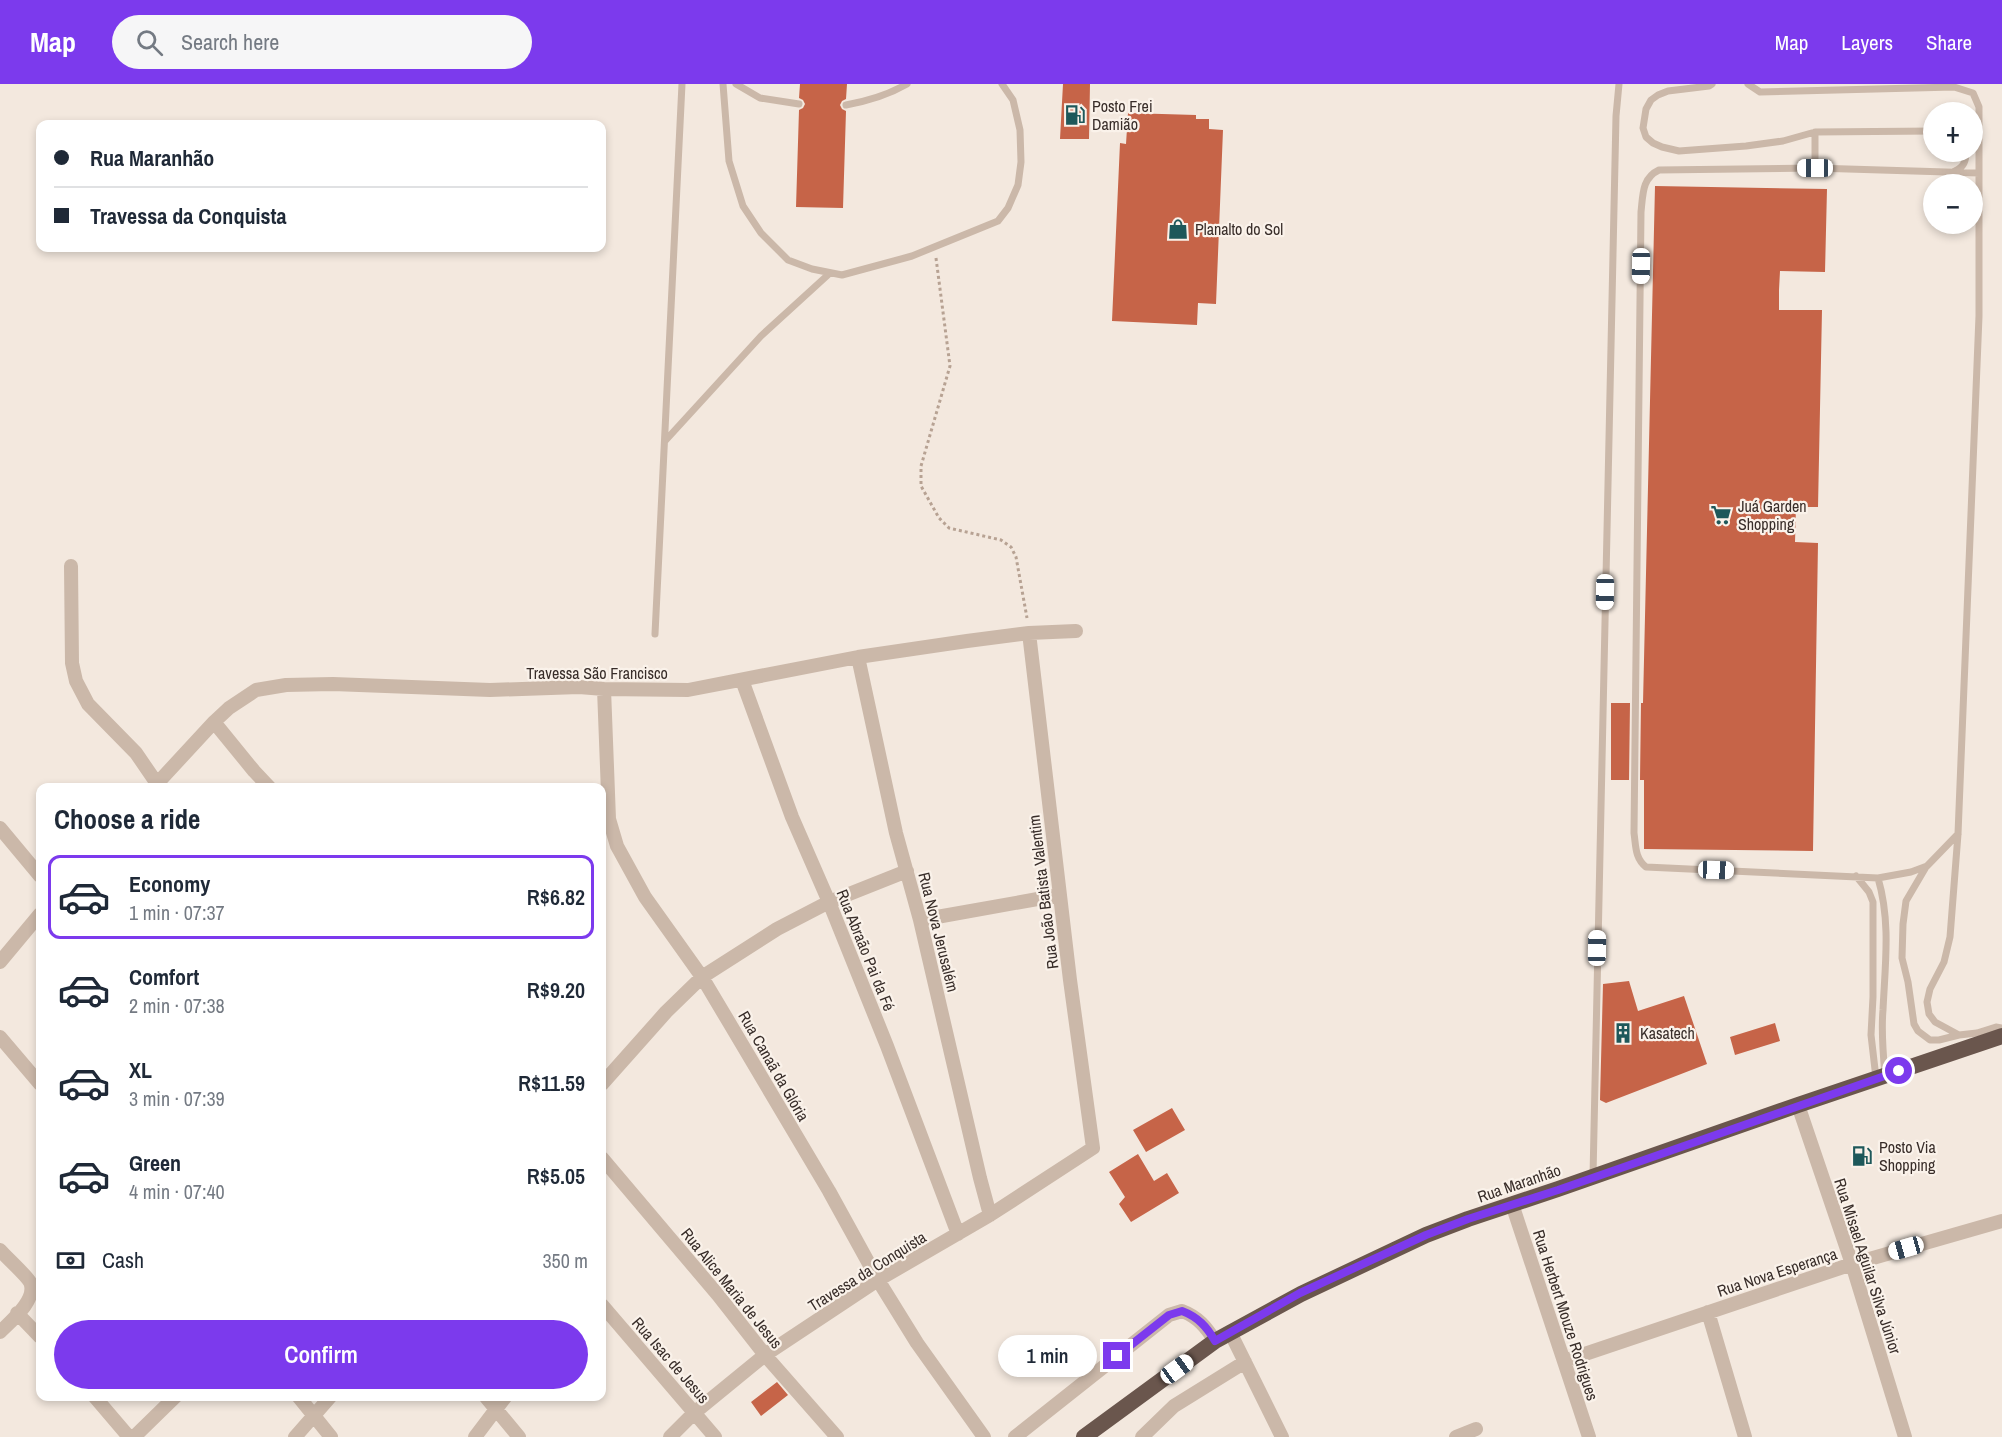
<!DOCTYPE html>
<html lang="en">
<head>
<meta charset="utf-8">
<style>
  :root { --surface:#fff; --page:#f6f6f7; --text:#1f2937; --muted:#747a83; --line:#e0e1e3; --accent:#7c3aed }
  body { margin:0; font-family:"Archivo Narrow",sans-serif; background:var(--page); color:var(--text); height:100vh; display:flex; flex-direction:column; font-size:22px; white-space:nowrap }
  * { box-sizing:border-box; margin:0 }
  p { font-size:20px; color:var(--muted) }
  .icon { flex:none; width:33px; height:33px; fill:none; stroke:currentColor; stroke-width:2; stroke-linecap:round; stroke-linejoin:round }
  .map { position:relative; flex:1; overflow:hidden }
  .side { position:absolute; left:36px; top:699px; width:570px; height:618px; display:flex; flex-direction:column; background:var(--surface); border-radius:12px; box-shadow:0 3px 9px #0003 }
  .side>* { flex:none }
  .banner { position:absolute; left:36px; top:36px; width:570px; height:132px; border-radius:12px; box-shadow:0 3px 9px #0003; display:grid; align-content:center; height:132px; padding:0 18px; background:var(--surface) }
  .fabs { position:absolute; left:1923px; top:18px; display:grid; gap:12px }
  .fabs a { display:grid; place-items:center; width:60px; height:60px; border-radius:50%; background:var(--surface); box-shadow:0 3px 9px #0003; font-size:30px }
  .end { position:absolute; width:27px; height:27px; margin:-14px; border:8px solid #7c3aed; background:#fff; box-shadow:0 0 0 3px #fff }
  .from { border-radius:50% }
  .bubble { position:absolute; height:42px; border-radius:21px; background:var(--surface); box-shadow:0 3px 9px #0003; font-size:20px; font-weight:600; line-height:42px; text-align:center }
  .car { position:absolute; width:18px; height:36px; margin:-18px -9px; border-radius:8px; box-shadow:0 0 4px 2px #0007; background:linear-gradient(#fff 24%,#345 0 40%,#fff 0 76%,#345 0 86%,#fff 0) }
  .banner b { display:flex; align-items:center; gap:21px; height:57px; font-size:22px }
  .banner b+b { border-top:2px solid var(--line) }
  .banner i { width:15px; height:15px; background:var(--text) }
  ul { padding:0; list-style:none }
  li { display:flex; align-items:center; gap:18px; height:84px; margin:0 12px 9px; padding:0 6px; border:3px solid transparent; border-radius:12px }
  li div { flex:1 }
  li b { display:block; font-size:22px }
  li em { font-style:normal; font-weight:600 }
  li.active { border-color:var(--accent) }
  li>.icon { width:54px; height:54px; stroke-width:1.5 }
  h2 { padding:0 18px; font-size:27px; line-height:72px }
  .pay { display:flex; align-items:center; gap:15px; height:66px; padding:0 18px; font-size:22px }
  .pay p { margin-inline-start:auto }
  .cta { display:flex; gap:12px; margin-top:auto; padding:12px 18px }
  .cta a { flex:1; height:69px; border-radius:36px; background:var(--accent); color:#fff; font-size:24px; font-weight:600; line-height:69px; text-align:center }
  header { display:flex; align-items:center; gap:36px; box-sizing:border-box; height:84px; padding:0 30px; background:var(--accent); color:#fff }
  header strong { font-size:28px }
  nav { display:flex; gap:33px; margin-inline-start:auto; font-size:21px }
  .search { width:420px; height:54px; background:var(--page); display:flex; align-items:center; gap:15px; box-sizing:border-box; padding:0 21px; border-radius:33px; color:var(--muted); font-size:22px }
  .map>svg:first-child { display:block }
  .building { fill:#c66448 }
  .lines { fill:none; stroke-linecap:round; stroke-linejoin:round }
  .path { stroke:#b7a293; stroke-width:3; stroke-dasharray:3 3; stroke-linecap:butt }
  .service { stroke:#cbb8a9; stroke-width:7 }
  .minor { stroke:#cbb8a9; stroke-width:14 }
  .trunk { stroke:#6a564d; stroke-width:16 }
  .route { stroke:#7c3aed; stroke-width:8 }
  .labels { text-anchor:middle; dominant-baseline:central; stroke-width:4.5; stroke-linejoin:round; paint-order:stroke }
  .poi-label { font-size:16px; fill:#382d29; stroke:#faf2ea; text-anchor:start }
  .street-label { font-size:16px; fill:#382d29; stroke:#faf2ea }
</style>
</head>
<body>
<header>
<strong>Map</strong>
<div class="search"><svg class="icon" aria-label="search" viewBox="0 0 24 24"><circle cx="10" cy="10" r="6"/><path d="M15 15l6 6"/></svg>Search here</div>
<nav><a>Map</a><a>Layers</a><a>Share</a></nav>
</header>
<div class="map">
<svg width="2002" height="1353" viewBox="0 0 2002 1353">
  <rect width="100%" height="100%" fill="#f3e8de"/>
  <path class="building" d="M800,0H847L846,15L842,17L840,21L842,25L846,27L843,124L796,123L799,26L803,24L805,20L803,16L799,14Z
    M1063,0H1090L1089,55H1060Z
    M1128,29L1196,31V35H1209V45L1223,46L1216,220L1198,219L1197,241L1112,237L1120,59L1126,60Z
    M1655,102L1827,105L1825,188L1780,187L1779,206V226H1822L1818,423H1796L1795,458L1818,459L1813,767L1644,765V696H1640L1641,619H1643Z
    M1611,619H1630L1629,696H1611Z
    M1629,897L1638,927L1684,912L1707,980L1606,1019L1600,1016L1603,900Z
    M1775,939L1780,957L1735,971L1730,953Z
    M1172,1024L1185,1046L1146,1068L1133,1046Z
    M1138,1070L1154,1097L1167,1089L1179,1109L1131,1138L1119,1120L1125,1113L1109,1088Z
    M777,1298L788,1311L761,1332L751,1318Z"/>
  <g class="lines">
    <path class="path" d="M936,174L950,282L921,382V402L939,434L949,444L1001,456L1011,463L1016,473L1027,534"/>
    <path class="service" d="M723,0L729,77L743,122L761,149L788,176L812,185L842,191L912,172L998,137L1008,124L1018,101L1021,78L1020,46L1013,16L1002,0
      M736,0L760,14L799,20
      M1712,0L1709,2L1668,7L1658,11L1651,16L1646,25L1643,44L1646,53L1653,59L1662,63L1679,67L1746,62L1783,57L1815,48L1934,47
      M1748,0L1760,8L1954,3L1973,9L1979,23V232L1958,750L1950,853L1944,878L1930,905L1927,918L1929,930L1935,938L1959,951L1977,949L1996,943L2002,944
      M846,21C868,17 888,11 907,0
      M1815,84V48
      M1955,87C1964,83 1966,77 1966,68
      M665,357L761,252L830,189
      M655,550L682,0
      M1958,750L1927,782L1911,788L1878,794L1646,783C1635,774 1636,763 1634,749L1641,128C1643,110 1642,94 1659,86L1815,84L1979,89
      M1926,783L1906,817L1903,840L1902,874L1908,898L1914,940L1918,947L1930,956H1939L1959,951
      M1856,792L1869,808L1873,818V913L1871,951L1876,994
      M1878,794C1891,838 1885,881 1883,926C1881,948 1883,969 1885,991
      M1593,1092L1616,32L1619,0"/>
    <path class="minor" d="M71,482L72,579L76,597L88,620L136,669L160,704
      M858,573L896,749L920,836L980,1094L990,1131
      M742,596L792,733L829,818L887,962L958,1150
      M604,605L609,735L617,762L645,813L702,893L730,940L829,1107L878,1196L917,1259L984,1353
      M214,638L254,687L270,704
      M153,704L214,638L229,624L256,606L286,601L333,600L490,606L579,603L604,605L688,606L858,573L967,557L1029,549L1076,547
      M0,744L40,792
      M920,836L1060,811
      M0,878L40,830
      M0,953L40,1000
      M602,1000L666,928L702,893L777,845L829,818L907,787
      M1798,1021L1852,1180L1905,1353
      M602,1074L718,1211L765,1271L837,1353
      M1512,1120L1589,1353
      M0,1166C6,1173 26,1191 30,1198C38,1215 11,1237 0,1248
      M602,1221L715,1353
      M1708,1228L1745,1353
      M17,1229L40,1253
      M1230,1248L1282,1353
      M1564,1277L1852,1180L2002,1137
      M94,1312L129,1353
      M298,1312L331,1353
      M485,1312L519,1353
      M134,1353L176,1312
      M295,1353L331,1312
      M475,1353L506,1312
      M670,1353L694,1329L765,1271L878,1196L990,1131L1093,1064L1070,896L1029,549
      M1015,1353L1169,1231L1182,1227C1198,1233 1206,1243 1215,1257
      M1142,1353L1174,1322L1245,1278
      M1456,1353L1476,1345"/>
    <path class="trunk" d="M1084,1353L1215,1257L1301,1210L1426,1151L1468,1135L1558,1105L1798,1021L2002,952"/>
  </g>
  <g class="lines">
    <path class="route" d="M1117,1272L1169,1231L1182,1227C1198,1233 1207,1243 1215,1257L1300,1209L1426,1151L1468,1135L1558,1106L1899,987"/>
  </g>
  <defs>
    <g id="fuel-bare" transform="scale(1.62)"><path d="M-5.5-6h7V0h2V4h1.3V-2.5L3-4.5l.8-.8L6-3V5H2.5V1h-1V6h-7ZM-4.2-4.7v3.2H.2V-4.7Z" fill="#1e585a" stroke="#faf2ea" stroke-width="2.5" paint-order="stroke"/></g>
    <g id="shop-bare" transform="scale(1.62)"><path d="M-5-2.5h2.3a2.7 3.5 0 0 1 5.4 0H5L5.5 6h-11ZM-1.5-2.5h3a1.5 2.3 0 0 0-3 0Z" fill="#1e585a" stroke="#faf2ea" stroke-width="2.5" paint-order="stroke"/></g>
    <g id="supermarket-bare" transform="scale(1.62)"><path d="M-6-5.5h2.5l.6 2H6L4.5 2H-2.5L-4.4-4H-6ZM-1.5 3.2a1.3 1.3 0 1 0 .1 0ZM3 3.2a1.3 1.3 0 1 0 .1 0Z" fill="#1e585a" stroke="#faf2ea" stroke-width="2.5" paint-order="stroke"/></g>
    <g id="building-bare" transform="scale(1.62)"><path d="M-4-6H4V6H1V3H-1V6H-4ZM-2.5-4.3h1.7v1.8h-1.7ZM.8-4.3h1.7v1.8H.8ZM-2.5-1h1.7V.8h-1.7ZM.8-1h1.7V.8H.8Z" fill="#1e585a" stroke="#faf2ea" stroke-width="2.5" paint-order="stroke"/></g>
  </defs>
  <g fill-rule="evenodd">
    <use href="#fuel-bare" x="1075" y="31"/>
    <use href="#shop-bare" x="1178" y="145"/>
    <use href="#supermarket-bare" x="1721" y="431"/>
    <use href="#building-bare" x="1623" y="949"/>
    <use href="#fuel-bare" x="1862" y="1072"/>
  </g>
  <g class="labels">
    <g class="poi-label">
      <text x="1092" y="22">Posto Frei<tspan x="1092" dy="18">Damião</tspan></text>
      <text x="1195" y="145">Planalto do Sol</text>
      <text x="1738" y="422">Juá Garden<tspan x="1738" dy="18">Shopping</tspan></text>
      <text x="1640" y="949">Kasatech</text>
      <text x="1879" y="1063">Posto Via<tspan x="1879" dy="18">Shopping</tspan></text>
    </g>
    <g class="street-label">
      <text x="597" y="589">Travessa São Francisco</text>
      <text transform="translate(1043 808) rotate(-97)">Rua João Batista Valentim</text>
      <text transform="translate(939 848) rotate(76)">Rua Nova Jerusalém</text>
      <text transform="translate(866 866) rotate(68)">Rua Abraão Pai da Fé</text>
      <text transform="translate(774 982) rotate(60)">Rua Canaã da Glória</text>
      <text transform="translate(1519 1099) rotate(-19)">Rua Maranhão</text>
      <text transform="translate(1868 1182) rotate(72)">Rua Misael Aguilar Silva Júnior</text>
      <text transform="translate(867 1187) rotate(-32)">Travessa da Conquista</text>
      <text transform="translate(1777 1188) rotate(-18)">Rua Nova Esperança</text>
      <text transform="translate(732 1204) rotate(51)">Rua Alice Maria de Jesus</text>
      <text transform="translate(1566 1231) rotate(72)">Rua Herbert Mouze Rodrigues</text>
      <text transform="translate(671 1276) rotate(49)">Rua Isac de Jesus</text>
    </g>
  </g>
</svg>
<div class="fabs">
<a>+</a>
<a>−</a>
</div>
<i class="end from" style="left:1899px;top:987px"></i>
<i class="end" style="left:1117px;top:1272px"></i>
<div class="bubble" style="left:998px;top:1251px;width:99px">1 min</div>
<i class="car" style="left:1815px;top:84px;rotate:270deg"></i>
<i class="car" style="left:1641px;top:182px;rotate:181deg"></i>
<i class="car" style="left:1605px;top:508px;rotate:181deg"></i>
<i class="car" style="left:1716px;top:786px;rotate:92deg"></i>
<i class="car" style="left:1597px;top:864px;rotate:1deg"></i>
<i class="car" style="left:1906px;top:1164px;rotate:254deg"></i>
<i class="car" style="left:1177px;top:1285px;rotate:54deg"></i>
<div class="banner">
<b><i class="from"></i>Rua Maranhão</b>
<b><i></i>Travessa da Conquista</b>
</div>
<section class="side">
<h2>Choose a ride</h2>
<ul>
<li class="active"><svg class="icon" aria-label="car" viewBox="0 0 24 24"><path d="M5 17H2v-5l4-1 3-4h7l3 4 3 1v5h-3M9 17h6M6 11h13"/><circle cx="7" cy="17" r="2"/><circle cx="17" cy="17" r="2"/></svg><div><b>Economy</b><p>1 min · 07:37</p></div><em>R$6.82</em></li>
<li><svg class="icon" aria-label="car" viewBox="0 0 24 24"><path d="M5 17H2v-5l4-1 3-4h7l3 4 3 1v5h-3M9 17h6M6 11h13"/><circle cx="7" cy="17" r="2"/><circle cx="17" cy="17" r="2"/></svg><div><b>Comfort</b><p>2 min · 07:38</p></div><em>R$9.20</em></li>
<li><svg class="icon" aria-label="car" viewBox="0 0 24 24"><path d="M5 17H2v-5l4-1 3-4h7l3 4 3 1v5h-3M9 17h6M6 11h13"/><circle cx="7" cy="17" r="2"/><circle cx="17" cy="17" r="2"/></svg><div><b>XL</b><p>3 min · 07:39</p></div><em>R$11.59</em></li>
<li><svg class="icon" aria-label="car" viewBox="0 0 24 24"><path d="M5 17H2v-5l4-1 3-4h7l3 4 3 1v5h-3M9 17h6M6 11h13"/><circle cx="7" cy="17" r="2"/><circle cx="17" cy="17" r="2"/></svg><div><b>Green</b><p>4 min · 07:40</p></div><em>R$5.05</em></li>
</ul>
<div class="pay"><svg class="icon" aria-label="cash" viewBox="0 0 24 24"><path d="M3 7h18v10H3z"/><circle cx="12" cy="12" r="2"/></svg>Cash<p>350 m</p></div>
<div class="cta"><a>Confirm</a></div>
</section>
</div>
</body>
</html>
